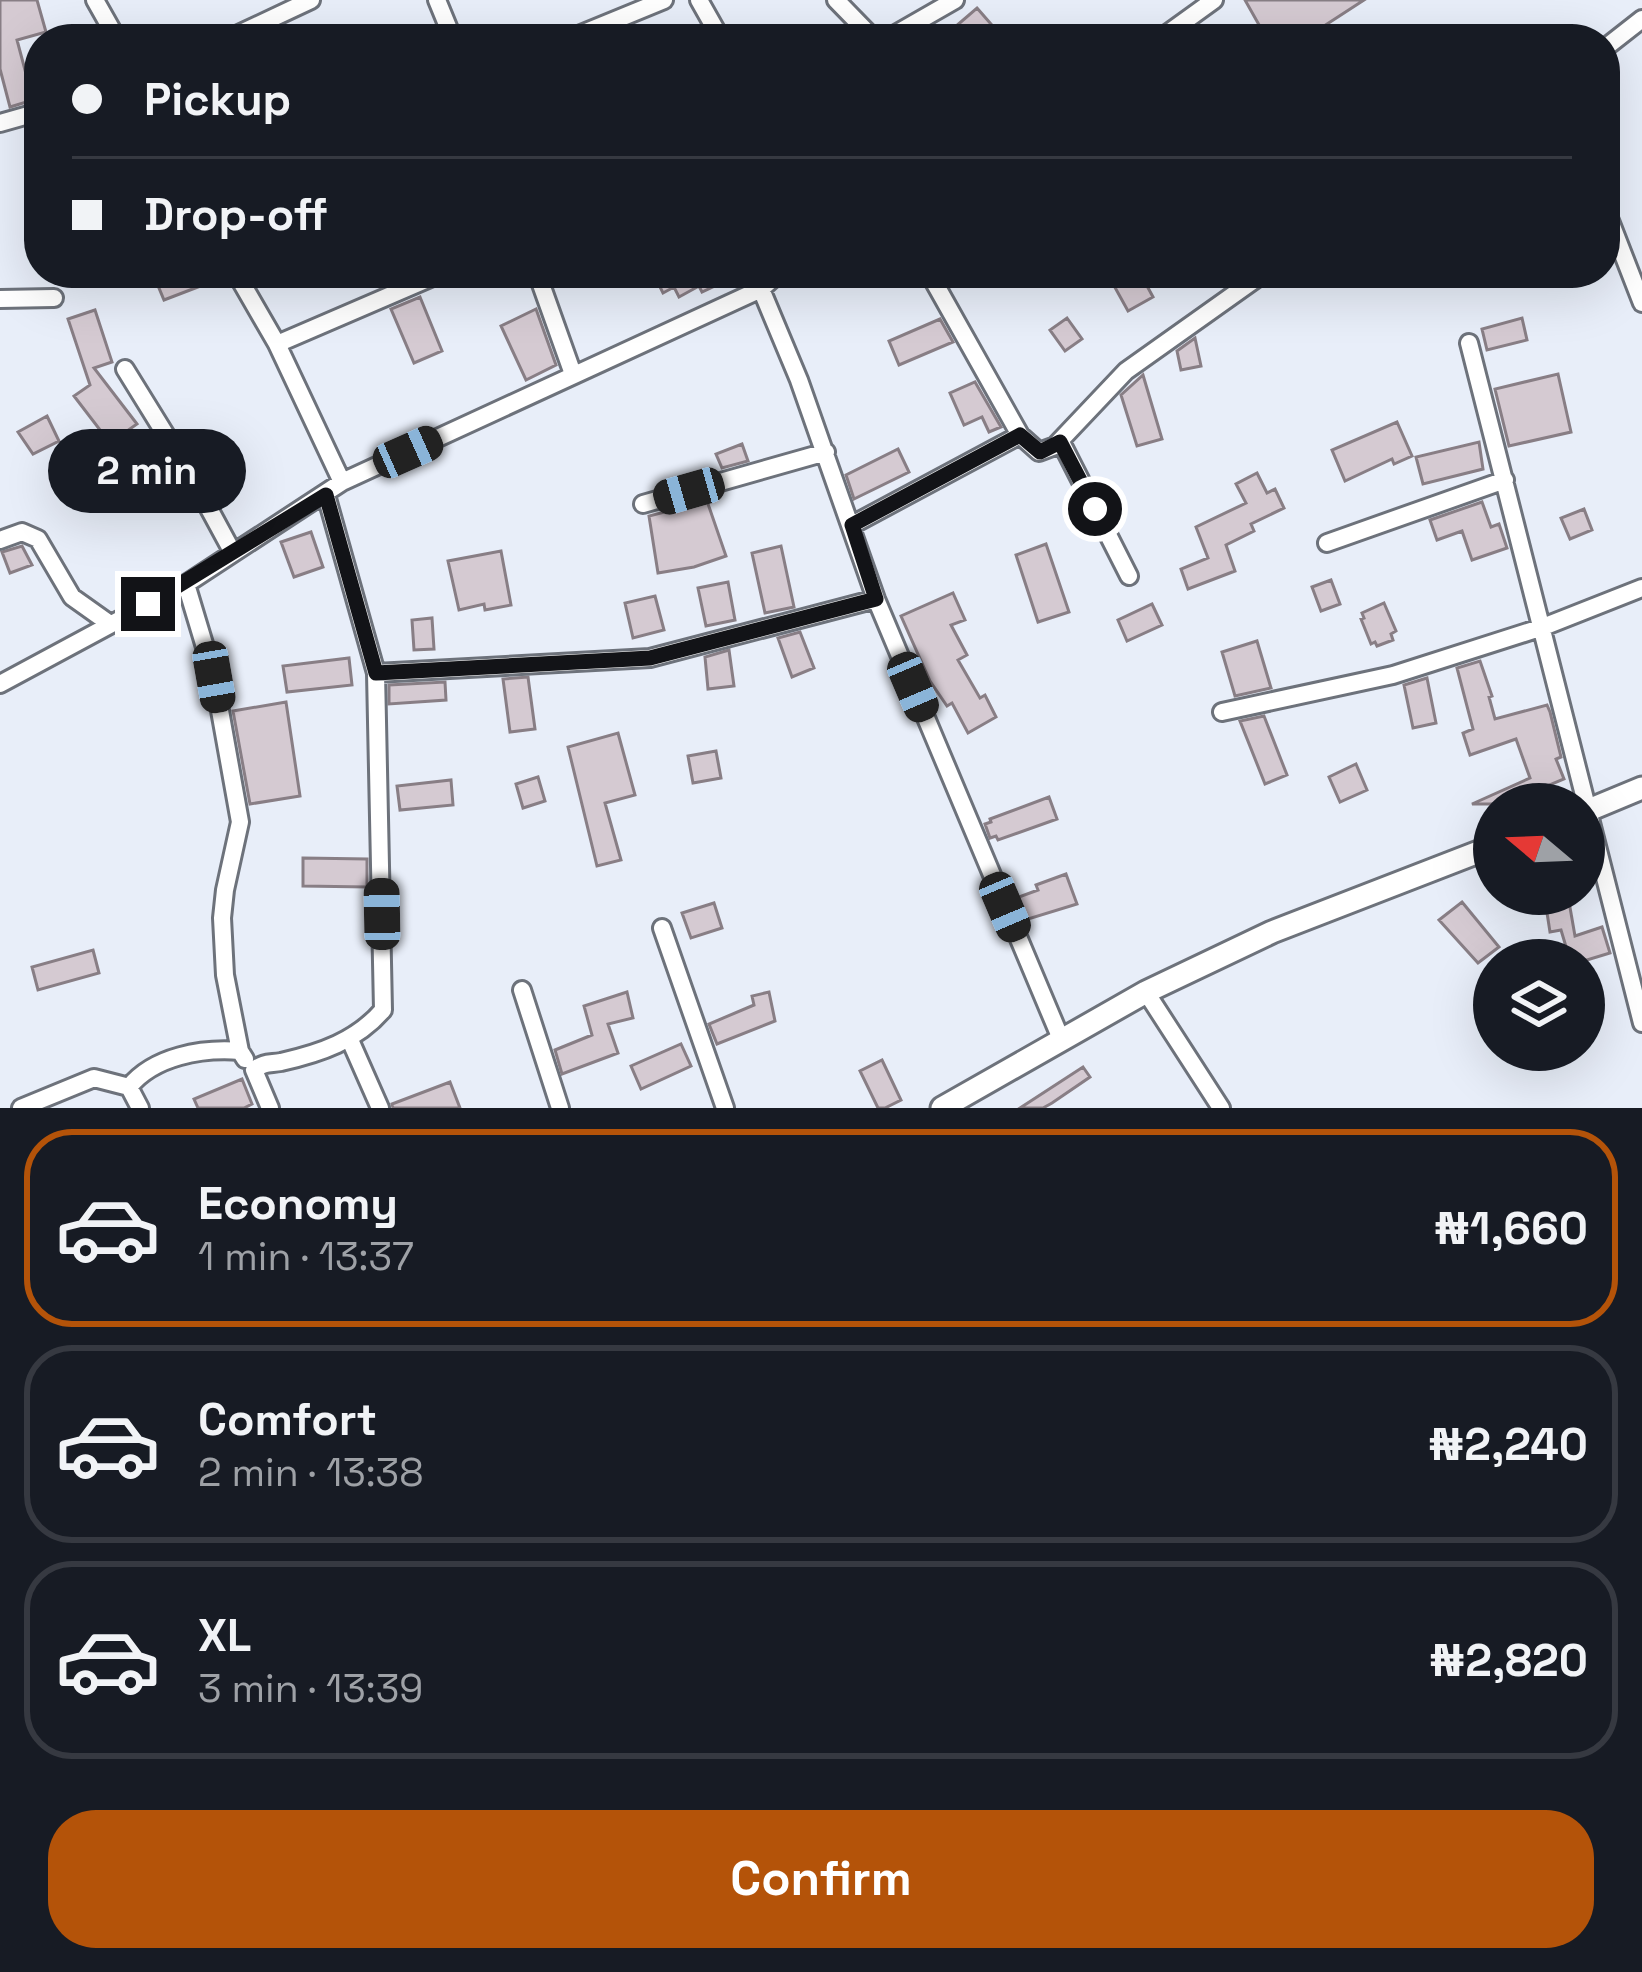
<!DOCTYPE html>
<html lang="en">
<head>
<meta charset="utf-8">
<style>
  :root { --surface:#171b24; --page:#20242c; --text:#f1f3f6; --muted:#9ea1a6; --line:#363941; --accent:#b45309 }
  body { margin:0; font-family:"Space Grotesk",sans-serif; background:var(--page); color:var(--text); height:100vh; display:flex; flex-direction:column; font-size:45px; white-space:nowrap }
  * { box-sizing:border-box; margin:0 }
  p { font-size:39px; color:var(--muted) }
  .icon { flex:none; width:66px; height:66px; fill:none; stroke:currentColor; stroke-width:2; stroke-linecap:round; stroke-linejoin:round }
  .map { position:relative; height:1108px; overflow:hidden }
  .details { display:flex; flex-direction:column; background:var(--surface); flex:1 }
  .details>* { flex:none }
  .hud { position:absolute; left:24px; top:24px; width:1596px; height:264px; border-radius:48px; box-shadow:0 12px 48px #0002; display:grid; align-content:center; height:264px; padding:0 48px; background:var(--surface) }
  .needle { width:78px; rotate:289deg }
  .tools { position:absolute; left:1473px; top:783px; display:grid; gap:24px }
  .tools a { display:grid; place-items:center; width:132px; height:132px; border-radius:50%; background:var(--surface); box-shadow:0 12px 48px #0002; font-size:60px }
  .end { position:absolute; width:54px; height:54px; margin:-27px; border:15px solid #121317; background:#fff; box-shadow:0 0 0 6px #fff }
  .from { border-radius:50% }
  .bubble { position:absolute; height:84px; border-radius:42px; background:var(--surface); box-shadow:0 12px 48px #0002; font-size:39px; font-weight:700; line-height:84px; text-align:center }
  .car { position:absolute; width:36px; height:72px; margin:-36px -18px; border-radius:15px; box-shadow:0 0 9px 3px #0007; background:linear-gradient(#222 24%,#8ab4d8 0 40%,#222 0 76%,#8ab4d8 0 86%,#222 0) }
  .hud b { display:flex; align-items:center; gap:42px; height:114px; font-size:45px }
  .hud b+b { border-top:3px solid var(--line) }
  .hud i { width:30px; height:30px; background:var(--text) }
  ul { padding:21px 0 0; list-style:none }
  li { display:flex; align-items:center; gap:36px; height:198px; margin:0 24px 18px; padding:0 24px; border:6px solid var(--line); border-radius:48px }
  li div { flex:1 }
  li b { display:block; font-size:45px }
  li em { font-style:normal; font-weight:700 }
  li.on { border-color:var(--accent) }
  li>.icon { width:108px; height:108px; stroke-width:1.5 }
  .action { display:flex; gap:24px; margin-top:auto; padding:24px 48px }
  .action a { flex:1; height:138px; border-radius:48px; background:var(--accent); color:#fff; font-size:48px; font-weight:700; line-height:138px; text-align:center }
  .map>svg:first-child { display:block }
  .building { fill:#d5cad2; stroke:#887e85; stroke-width:3 }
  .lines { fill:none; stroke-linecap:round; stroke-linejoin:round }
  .minor-casing { stroke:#6d727b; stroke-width:22 }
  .tertiary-casing { stroke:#6d727b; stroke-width:27 }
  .minor { stroke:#fff; stroke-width:16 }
  .tertiary { stroke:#fff; stroke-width:21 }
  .route { stroke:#121317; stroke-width:15 }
</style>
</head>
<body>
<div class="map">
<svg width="1642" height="1108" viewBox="0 0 1642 1108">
  <rect width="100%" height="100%" fill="#e8eef9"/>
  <path class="building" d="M0,0H37L46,32L17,40L33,100L10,107L0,69Z
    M1245,0H1364L1304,39H1267Z
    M977,8L1004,39H965L955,27Z
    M161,273H223L224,277L164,300L154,276Z
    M653,273H716L721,283L702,292L699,286L679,297L674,287L663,293Z
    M1107,273H1140L1153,297L1128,311Z
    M420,297L442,351L414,363L391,309Z
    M536,309L556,365L526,380L501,326Z
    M95,310L112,362L94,368L137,424L110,443L74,396L90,385L68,319Z
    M1067,318L1082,339L1065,351L1050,330Z
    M1522,318L1527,340L1487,350L1482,329Z
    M940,319L953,342L899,365L889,341Z
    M1195,338L1201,366L1181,370L1177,351Z
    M1558,374L1571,432L1509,446L1495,389Z
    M1143,375L1162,439L1137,446L1121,395Z
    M975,382L1001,427L989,432L982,417L964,425L950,393Z
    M47,416L59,441L33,454L18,432Z
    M1397,422L1412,456L1394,464L1392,459L1345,481L1332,450Z
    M1479,442L1483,469L1423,484L1416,457Z
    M742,444L748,461L722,468L716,454Z
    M898,449L909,472L854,499L846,475Z
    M1257,473L1267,493L1275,489L1284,508L1251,524L1254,531L1226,545L1235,571L1188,589L1181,569L1208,558L1196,527L1246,503L1236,484Z
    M707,501L726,556L694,567L658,573L649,516Z
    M1482,502L1491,527L1499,524L1507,548L1472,560L1462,531L1437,540L1430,520Z
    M1584,509L1592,530L1570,539L1561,518Z
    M311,532L323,567L294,577L281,542Z
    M1046,544L1069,612L1038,622L1016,555Z
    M22,546L32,565L10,573L2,552Z
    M781,546L794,607L765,613L752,553Z
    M501,551L511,605L485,610L484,604L459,610L448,561Z
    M1331,580L1340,604L1321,611L1312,587Z
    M728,582L735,620L706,626L698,588Z
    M953,593L965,620L951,625L967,655L958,660L980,698L985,695L996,717L968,733L952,703L947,706L930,681L901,616Z
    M655,596L664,630L633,638L625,603Z
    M1384,603L1396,631L1391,634L1393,640L1377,646L1375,642L1371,644L1361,619L1364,618L1362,613Z
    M1152,604L1162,625L1127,641L1118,620Z
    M432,618L434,649L414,650L412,620Z
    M800,632L814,668L792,677L778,638Z
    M1257,641L1271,688L1235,696L1222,652Z
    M729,650L734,686L708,689L705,657Z
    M349,658L352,685L287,692L283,666Z
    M1480,661L1492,696L1489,697L1495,719L1547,705L1550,712L1561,757L1556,759L1564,779L1518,798L1520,804H1472L1530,778L1516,739L1470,755L1463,733L1473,729L1457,668Z
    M528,677L535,729L510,732L503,679Z
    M1427,678L1436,723L1413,728L1404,685Z
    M445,682L446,700L389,704V685Z
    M286,702L300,796L250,804L233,711Z
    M1264,716L1287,775L1265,784L1240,721Z
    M618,733L635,795L605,803L621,860L597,866L568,747Z
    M716,751L721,778L693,783L688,756Z
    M1356,764L1367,790L1340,802L1329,777Z
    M538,777L545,801L523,808L516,784Z
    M451,780L453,805L400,810L397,786Z
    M1049,797L1057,819L998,840L996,836L990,838L985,824L991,822L990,819Z
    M303,858L367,859V887L303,886Z
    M1066,874L1077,904L1025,920L1016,898L1038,890L1036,885Z
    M1568,896L1575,936L1602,927L1610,953L1587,960H1570L1561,930L1550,932L1545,900Z
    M1462,902L1499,947L1478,963L1439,920Z
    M714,903L722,928L691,938L682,913Z
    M93,950L99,973L38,990L32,967Z
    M627,992L633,1018L608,1024L618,1053L562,1074L555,1050L592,1035L584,1006Z
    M769,992L775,1021L717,1044L709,1024L754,1005L752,996Z
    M681,1044L691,1066L641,1089L631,1066Z
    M882,1060L901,1100L885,1108H878L860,1071Z
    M1083,1067L1090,1077L1052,1103L1043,1108H1020Z
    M242,1079L252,1104L244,1108H198L194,1099Z
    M450,1082L460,1108H393L392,1104Z"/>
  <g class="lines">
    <g class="minor-casing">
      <path id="minor" d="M95,0L117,39
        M437,0L453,39
        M699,0L721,39
        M836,0L874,39
        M228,39L311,0
        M569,39L664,0
        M887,39L955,0
        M1160,39L1214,0
        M1605,48L1642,19
        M0,123L39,112
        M1605,208L1642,303
        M236,273L277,344L342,482
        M537,273L573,374
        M929,273L1020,435
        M761,289L799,380L876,599L1061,1039
        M0,299L54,298
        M1469,343L1642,1023
        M277,344L442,273
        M125,369L193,479L232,551
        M1061,442L1129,576
        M643,504L826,452
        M852,525L1020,435L1039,452L1055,446L1126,371L1264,273
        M0,540L22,532L38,539L72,597L110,624
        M1327,543L1505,480
        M186,584L214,677L240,822L225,890L222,918L225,975L240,1051
        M376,673L650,658L876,599
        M0,684L186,584L342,482L761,289L779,273
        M1222,712L1393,675L1543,627L1642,588
        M662,928L725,1108
        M522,990L560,1108
        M1146,992L1221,1108
        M350,1040L380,1108
        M129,1087C154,1056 202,1048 240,1051L245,1059
        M21,1108L94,1078L129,1087L140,1108
        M270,1108L254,1070C264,1062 269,1064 281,1062C321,1053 356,1041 383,1010L376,673L326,495"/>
    </g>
    <g class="tertiary-casing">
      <path id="tertiary" d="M1584,812L1642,788
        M942,1108L1146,992L1272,932L1494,846"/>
    </g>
    <use href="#minor" class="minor"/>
    <use href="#tertiary" class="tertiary"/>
  </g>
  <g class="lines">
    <path class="route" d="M148,604L326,495L376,673L650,658L876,599L852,525L1020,435L1040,452L1060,442L1095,509"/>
  </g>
</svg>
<div class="tools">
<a><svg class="needle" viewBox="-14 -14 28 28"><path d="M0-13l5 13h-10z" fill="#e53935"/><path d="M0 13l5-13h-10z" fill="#9ea1a6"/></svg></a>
<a><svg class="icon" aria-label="layers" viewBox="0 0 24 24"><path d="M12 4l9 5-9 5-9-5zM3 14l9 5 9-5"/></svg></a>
</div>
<i class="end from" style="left:1095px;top:509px"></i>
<i class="end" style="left:148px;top:604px"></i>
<div class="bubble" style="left:48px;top:429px;width:198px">2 min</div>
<i class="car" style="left:408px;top:452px;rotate:66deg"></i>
<i class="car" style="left:689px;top:491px;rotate:254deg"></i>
<i class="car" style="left:214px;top:677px;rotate:170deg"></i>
<i class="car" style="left:913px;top:687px;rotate:157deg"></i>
<i class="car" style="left:1005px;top:907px;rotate:157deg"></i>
<i class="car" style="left:382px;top:914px;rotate:359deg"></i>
<div class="hud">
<b><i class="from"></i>Pickup</b>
<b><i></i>Drop-off</b>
</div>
</div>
<section class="details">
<ul>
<li class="on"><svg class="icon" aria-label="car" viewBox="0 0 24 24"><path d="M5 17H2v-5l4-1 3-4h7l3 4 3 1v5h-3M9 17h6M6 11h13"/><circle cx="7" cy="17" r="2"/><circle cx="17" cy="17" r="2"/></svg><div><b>Economy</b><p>1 min · 13:37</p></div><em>₦1,660</em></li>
<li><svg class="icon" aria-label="car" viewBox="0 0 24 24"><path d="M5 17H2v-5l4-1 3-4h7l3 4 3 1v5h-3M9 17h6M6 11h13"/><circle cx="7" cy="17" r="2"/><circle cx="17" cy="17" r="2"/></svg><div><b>Comfort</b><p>2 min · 13:38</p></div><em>₦2,240</em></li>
<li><svg class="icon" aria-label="car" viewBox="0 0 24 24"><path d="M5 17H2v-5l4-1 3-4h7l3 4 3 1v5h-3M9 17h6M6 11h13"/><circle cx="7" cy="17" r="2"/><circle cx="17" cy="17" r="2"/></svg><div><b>XL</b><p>3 min · 13:39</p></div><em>₦2,820</em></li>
</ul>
<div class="action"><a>Confirm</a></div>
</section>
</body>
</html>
